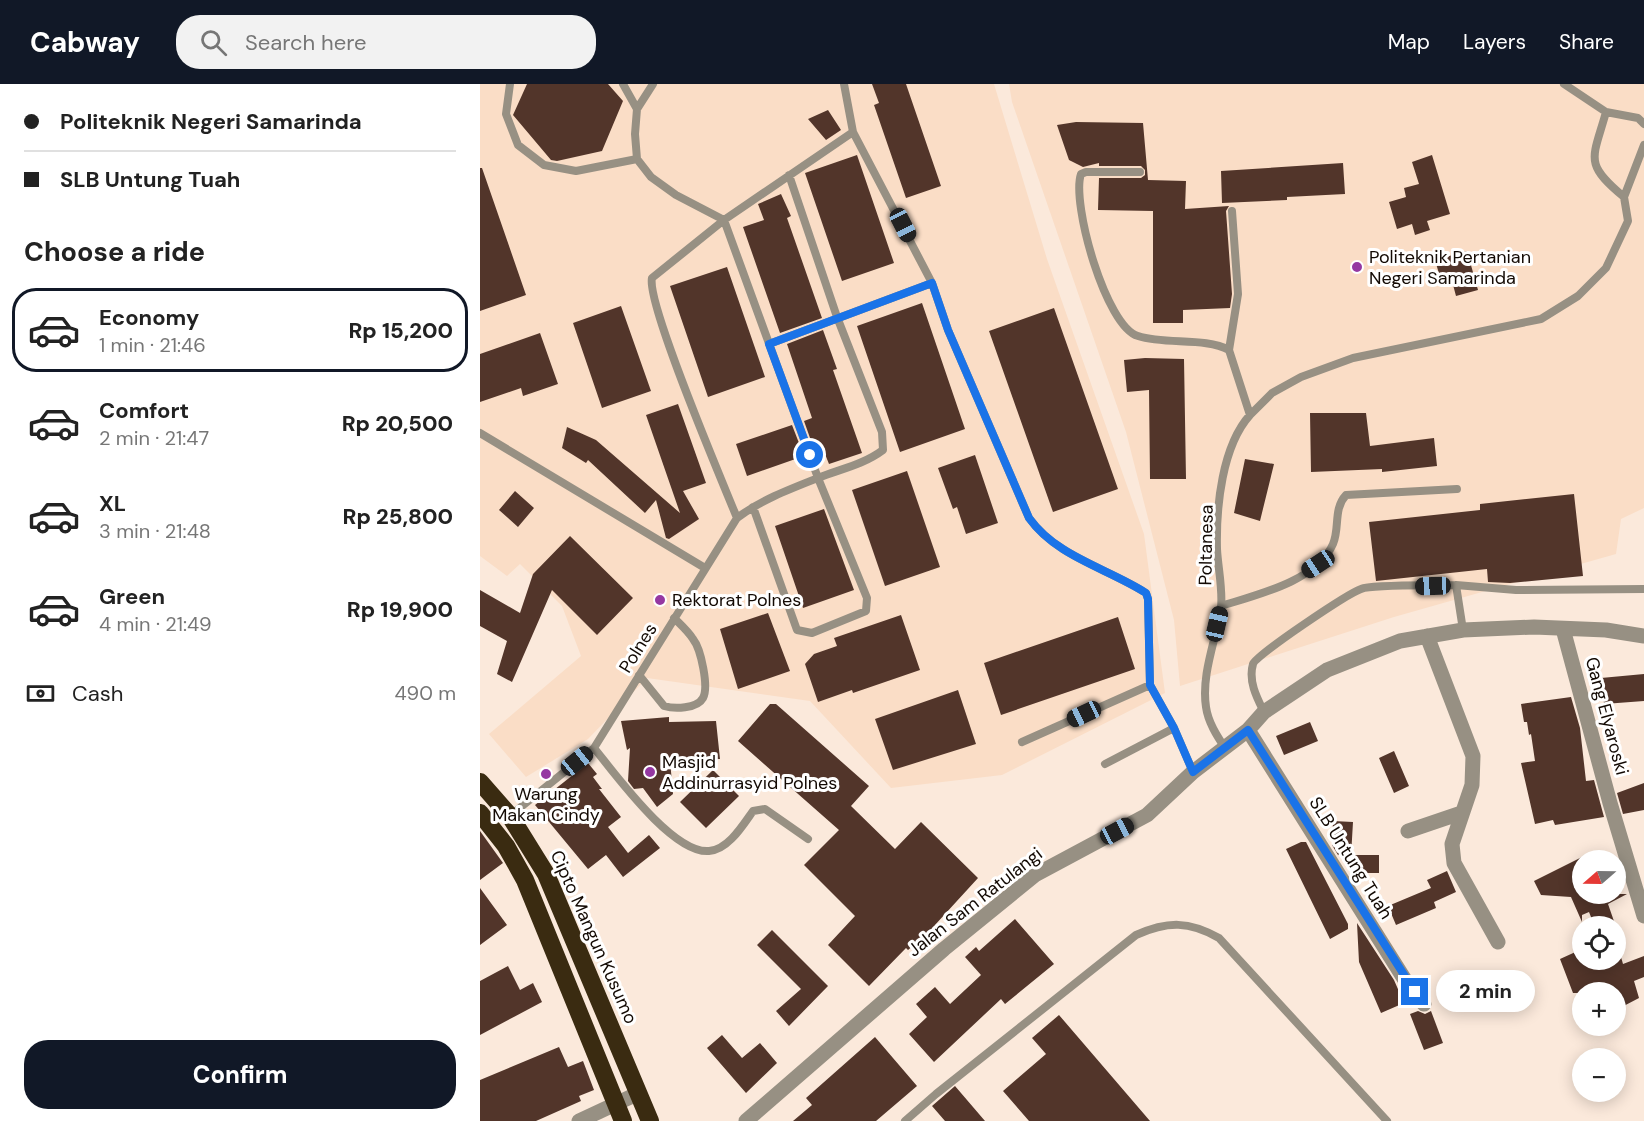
<!DOCTYPE html>
<html lang="en">
<head>
<meta charset="utf-8">
<style>
  :root { --surface:#fff; --page:#f2f2f2; --text:#222; --muted:#767676; --line:#e0e0e0; --accent:#111827 }
  body { margin:0; font-family:"DM Sans",sans-serif; background:var(--page); color:var(--text); height:100vh; display:flex; flex-direction:column; font-size:22px; white-space:nowrap }
  * { box-sizing:border-box; margin:0 }
  p { font-size:20px; color:var(--muted) }
  .icon { flex:none; width:33px; height:33px; fill:none; stroke:currentColor; stroke-width:2; stroke-linecap:round; stroke-linejoin:round }
  .map { position:relative; flex:1; overflow:hidden }
  .details { display:flex; flex-direction:column; background:var(--surface); width:480px }
  .details>* { flex:none }
  .top-card { display:grid; align-content:center; height:132px; padding:0 24px; background:var(--surface) }
  .needle { width:39px; rotate:250deg }
  .controls { position:absolute; left:1092px; top:766px; display:grid; gap:12px }
  .controls a { display:grid; place-items:center; width:54px; height:54px; border-radius:50%; background:var(--surface); box-shadow:0 3px 15px #0003; font-size:30px }
  .end { position:absolute; width:27px; height:27px; margin:-14px; border:8px solid #1a73e8; background:#fff; box-shadow:0 0 0 3px #fff }
  .from { border-radius:50% }
  .bubble { position:absolute; height:42px; border-radius:21px; background:var(--surface); box-shadow:0 3px 15px #0003; font-size:20px; font-weight:800; line-height:42px; text-align:center }
  .car { position:absolute; width:18px; height:36px; margin:-18px -9px; border-radius:8px; box-shadow:0 0 4px 2px #0007; background:linear-gradient(#222 24%,#8ab4d8 0 40%,#222 0 76%,#8ab4d8 0 86%,#222 0) }
  .top-card b { display:flex; align-items:center; gap:21px; height:57px; font-size:22px }
  .top-card b+b { border-top:2px solid var(--line) }
  .top-card i { width:15px; height:15px; background:var(--text) }
  ul { padding:0; list-style:none }
  li { display:flex; align-items:center; gap:18px; height:84px; margin:0 12px 9px; padding:0 12px; border:3px solid transparent; border-radius:24px }
  li div { flex:1 }
  li b { display:block; font-size:22px }
  li em { font-style:normal; font-weight:800 }
  li.current { border-color:var(--accent) }
  li>.icon { width:54px; height:54px; stroke-width:1.5 }
  h2 { padding:0 24px; font-size:27px; line-height:72px }
  .pay { display:flex; align-items:center; gap:15px; height:66px; padding:0 24px; font-size:22px }
  .pay p { margin-inline-start:auto }
  .primary-button { display:flex; gap:12px; margin-top:auto; padding:12px 24px }
  .primary-button a { flex:1; height:69px; border-radius:24px; background:var(--accent); color:#fff; font-size:24px; font-weight:800; line-height:69px; text-align:center }
  header { display:flex; align-items:center; gap:36px; box-sizing:border-box; height:84px; padding:0 30px; background:var(--accent); color:#fff }
  header strong { font-size:28px }
  nav { display:flex; gap:33px; margin-inline-start:auto; font-size:21px }
  .search { width:420px; height:54px; background:var(--page); display:flex; align-items:center; gap:15px; box-sizing:border-box; padding:0 21px; border-radius:24px; color:var(--muted); font-size:22px }
  main { display:flex; flex:1; min-height:0 }
  .map>svg:first-child { display:block }
  .built { fill:#faddc6 }
  .building { fill:#52352a }
  .lines { fill:none; stroke-linecap:round; stroke-linejoin:round }
  .lane { stroke:#979083; stroke-width:8 }
  .street { stroke:#979083; stroke-width:15 }
  .highway { stroke:#3a2b11; stroke-width:18 }
  .route { stroke:#1a73e8; stroke-width:8 }
  .poi-dot { fill:#9538a2; stroke:#fff; stroke-width:2 }
  .labels { text-anchor:middle; dominant-baseline:central; stroke-width:6; stroke-linejoin:round; paint-order:stroke }
  .poi-label { font-size:18px; fill:#120903; stroke:#fff; text-anchor:start }
  .street-label { font-size:18px; fill:#120903; stroke:#fff }
</style>
</head>
<body>
<header>
<strong>Cabway</strong>
<div class="search"><svg class="icon" aria-label="search" viewBox="0 0 24 24"><circle cx="10" cy="10" r="6"/><path d="M15 15l6 6"/></svg>Search here</div>
<nav><a>Map</a><a>Layers</a><a>Share</a></nav>
</header>
<main>
<section class="details">
<div class="top-card">
<b><i class="from"></i>Politeknik Negeri Samarinda</b>
<b><i></i>SLB Untung Tuah</b>
</div>
<h2>Choose a ride</h2>
<ul>
<li class="current"><svg class="icon" aria-label="car" viewBox="0 0 24 24"><path d="M5 17H2v-5l4-1 3-4h7l3 4 3 1v5h-3M9 17h6M6 11h13"/><circle cx="7" cy="17" r="2"/><circle cx="17" cy="17" r="2"/></svg><div><b>Economy</b><p>1 min · 21:46</p></div><em>Rp 15,200</em></li>
<li><svg class="icon" aria-label="car" viewBox="0 0 24 24"><path d="M5 17H2v-5l4-1 3-4h7l3 4 3 1v5h-3M9 17h6M6 11h13"/><circle cx="7" cy="17" r="2"/><circle cx="17" cy="17" r="2"/></svg><div><b>Comfort</b><p>2 min · 21:47</p></div><em>Rp 20,500</em></li>
<li><svg class="icon" aria-label="car" viewBox="0 0 24 24"><path d="M5 17H2v-5l4-1 3-4h7l3 4 3 1v5h-3M9 17h6M6 11h13"/><circle cx="7" cy="17" r="2"/><circle cx="17" cy="17" r="2"/></svg><div><b>XL</b><p>3 min · 21:48</p></div><em>Rp 25,800</em></li>
<li><svg class="icon" aria-label="car" viewBox="0 0 24 24"><path d="M5 17H2v-5l4-1 3-4h7l3 4 3 1v5h-3M9 17h6M6 11h13"/><circle cx="7" cy="17" r="2"/><circle cx="17" cy="17" r="2"/></svg><div><b>Green</b><p>4 min · 21:49</p></div><em>Rp 19,900</em></li>
</ul>
<div class="pay"><svg class="icon" aria-label="cash" viewBox="0 0 24 24"><path d="M3 7h18v10H3z"/><circle cx="12" cy="12" r="2"/></svg>Cash<p>490 m</p></div>
<div class="primary-button"><a>Confirm</a></div>
</section>
<div class="map">
<svg width="1164" height="1037" viewBox="0 0 1164 1037">
  <rect width="100%" height="100%" fill="#fbe9db"/>
  <path class="built" d="M0,0H514L567,175L664,450L685,609L522,691L411,704L330,617L167,594L108,655L46,693L9,650L101,572L82,522L40,480L27,492L0,472Z
    M529,0H1164V424L1141,435L1136,470L914,533L700,602L694,536L646,348L532,18Z"/>
  <path class="building" d="M47,0H128L143,17L122,67L77,77L71,76L33,31Z
    M392,0H426L461,102L426,114L394,21L399,19Z
    M348,26L361,46L346,56L328,35Z
    M596,38L663,39L668,96L706,97L705,125L749,122L746,127L752,210L750,224L703,226V239H673V127L618,126L619,94H661L665,91V86L661,82H619V79L603,83L589,76L577,41Z
    M377,71L414,179L362,197L325,89Z
    M952,71L970,130L947,137L950,146L935,151L932,140L917,145L909,118L926,113L924,104L939,100L932,78Z
    M863,79L865,110L807,113V116L742,119L741,87Z
    M0,84H2L46,211L0,227Z
    M301,110L311,132L307,134L342,234L300,249L263,143L284,136L278,120Z
    M987,167L998,206L976,212L972,197L962,200L955,176Z
    M247,183L285,293L228,313L190,202Z
    M442,219L485,345L420,368L377,242Z
    M141,222L171,307L122,324L93,239Z
    M574,224L638,405L573,428L509,247Z
    M343,246L357,285L353,286L382,369L349,380L343,365L335,368L324,337L332,334L307,260Z
    M60,249L78,300L43,312L41,304L0,318V270Z
    M665,274L704,275L706,395H670L669,306L647,308L644,276Z
    M198,320L226,399L203,407L219,435L189,455L186,454L176,416L165,429L108,376L106,379L82,364L87,343L116,356L200,429L166,331Z
    M830,329H886L890,362L954,354L957,382L902,388V385L831,388Z
    M312,341L324,372L267,392L256,360Z
    M495,371L518,439L486,450L477,423L473,425L458,384Z
    M765,375L794,380L780,437L754,429Z
    M427,387L460,483L405,502L372,406Z
    M35,407L54,424L38,443L19,426Z
    M1094,410L1103,492L1030,499L1008,498L1007,485L896,497L889,438L1000,426V420Z
    M344,425L374,506L323,524L295,442Z
    M90,452L153,514L117,551L72,506L32,598L17,590L27,557L0,542V506L40,529L53,490Z
    M288,529L310,587L258,605L240,545Z
    M421,531L440,586L373,609L372,606L338,618L325,580L334,570L357,562L354,554Z
    M638,533L655,585L521,631L504,579Z
    M1164,590V617L1124,620L1121,594Z
    M478,606L496,660L413,686L395,635Z
    M1091,613L1100,644L1106,697L1114,696L1124,733L1075,741L1073,736L1055,740L1041,679L1055,677L1051,650L1049,651L1047,638H1044L1041,620Z
    M290,620H296L389,702L371,722L415,765L441,738L498,794L444,853L428,866L426,864L389,902L348,861L375,832L324,781L359,746L258,657Z
    M189,633V638L236,637L240,675L190,676L193,710L177,723L163,704L154,705L148,697L150,664L147,666L141,637Z
    M830,638L838,657L804,671L796,652Z
    M914,667L929,702L914,709L899,674Z
    M108,679L117,690L113,693L122,705H119L141,733L128,743L148,769L169,751L180,764L143,793L126,771L108,785L55,721Z
    M233,686L259,712L226,744L200,718Z
    M1164,699V726L1143,730L1137,709Z
    M853,737L873,738L871,772L858,771L852,761Z
    M0,747L23,779L0,796Z
    M821,758H826L868,840V845L850,855L806,765Z
    M875,771H899V789H876Z
    M1102,773V810H1147L1128,820L1136,843H1115L1109,828L1102,831V838L1091,813L1061,811L1054,797Z
    M967,787L976,808L954,818L956,824L916,841L908,822L951,804L947,796Z
    M0,804L27,841L0,861Z
    M535,835L574,880L525,920L521,915L454,978L429,950L447,933L436,920L455,903L470,920L501,891L485,873L496,863L499,867Z
    M877,839L914,896L924,919L901,929L879,878Z
    M292,846L348,902L309,942L296,927L321,905L277,861Z
    M1102,865V876H1116L1118,881L1141,873L1143,880L1164,872V893L1154,897L1159,914L1136,926V909H1093L1080,875Z
    M28,882L40,906L53,899L62,918L0,951V897Z
    M938,927L945,930L951,927L963,959L944,966L930,930Z
    M579,931L670,1037H549L523,1007L566,970L552,954Z
    M242,951L262,974L280,959L297,979L266,1009L227,964Z
    M395,953L437,1002L396,1037H313L332,1021L326,1014Z
    M79,963L88,983L103,977L114,1006L99,1012L101,1017L56,1037H0V996Z
    M475,1002L505,1037H465L452,1022Z"/>
  <g class="lines">
    <path class="lane" d="M30,0L26,30L38,61L64,81L96,87L157,75
      M143,0L157,25
      M173,0L157,25L155,50L157,75L171,93L196,111L244,136L338,394L387,514L386,527L332,549L317,546L273,423
      M364,0L373,48
      M1084,0L1126,28L1158,34L1164,40
      M1126,28C1113,75 1103,79 1144,113
      M660,88H606L601,90C591,119 626,243 658,252C686,261 725,253 749,266L770,331L792,309L821,293L873,274L1061,235L1098,212L1126,184L1148,137L1144,113L1164,61
      M289,260L452,199L468,246L549,434C577,473 627,484 666,509L668,515L670,601L542,658
      M749,266L758,210L752,127
      M0,349L225,484
      M257,434C243,399 166,219 172,194L244,136L373,48L452,199
      M741,522C776,511 837,497 853,460C860,444 853,425 866,411L977,405
      M983,546L976,501L1036,506L1164,505
      M159,591L184,622C194,625 217,625 223,614C229,603 221,565 213,555C208,547 201,541 194,534
      M784,628C777,614 768,597 773,580C776,571 867,510 881,505C893,500 958,502 976,501
      M694,644L713,688
      M114,664C136,691 193,770 229,767C248,766 263,741 273,727L285,725L328,755
      M745,664C737,652 728,638 726,623C721,590 736,556 741,524C743,505 738,484 737,465C736,423 742,362 770,331
      M625,680L694,644L670,601
      M31,731L114,664L257,434C281,416 310,405 338,394C360,385 383,381 403,366L402,348L357,233L309,91
      M425,1037L456,1010L656,851C688,837 709,837 739,854L907,1037"/>
    <path class="street" d="M1083,545L1130,719L1164,832
      M947,552L993,672L992,701L972,760L974,779L1018,858
      M768,646L925,896L944,920
      M928,747L981,729
      M99,1037L159,1009
      M266,1037L464,865L555,791L667,731L713,688L768,646L784,628L847,586L920,557L983,546L1054,543L1126,546L1164,552"/>
    <path class="highway" d="M0,698L30,732L66,790L170,1037
      M0,729L26,762L45,796L143,1037"/>
  </g>
  <g class="lines">
    <path class="route" d="M330,371L289,260L452,199L468,246L549,434C577,473 627,484 666,509L668,515L670,601L694,644L713,688L768,646L935,908"/>
  </g>
  <g class="poi-dot">
    <circle cx="877" cy="183" r="6"/>
    <circle cx="180" cy="516" r="6"/>
    <circle cx="170" cy="688" r="6"/>
    <circle cx="66" cy="690" r="6"/>
  </g>
  <g class="labels">
    <g class="poi-label">
      <text x="889" y="173">Politeknik Pertanian<tspan x="889" dy="21">Negeri Samarinda</tspan></text>
      <text x="192" y="516">Rektorat Polnes</text>
      <text x="182" y="678">Masjid<tspan x="182" dy="21">Addinurrasyid Polnes</tspan></text>
      <text x="66" y="710" text-anchor="middle">Warung<tspan x="66" dy="21">Makan Cindy</tspan></text>
    </g>
    <g class="street-label">
      <text transform="translate(726 461) rotate(-89)">Poltanesa</text>
      <text transform="translate(158 564) rotate(-58)">Polnes</text>
      <text transform="translate(1127 632) rotate(75)">Gang Elyaroski</text>
      <text transform="translate(871 774) rotate(58)">SLB Untung Tuah</text>
      <text transform="translate(495 818) rotate(-38)">Jalan Sam Ratulangi</text>
      <text transform="translate(114 853) rotate(66)">Cipto Mangun Kusumo</text>
    </g>
  </g>
</svg>
<div class="controls">
<a><svg class="needle" viewBox="-14 -14 28 28"><path d="M0-13l5 13h-10z" fill="#e53935"/><path d="M0 13l5-13h-10z" fill="#767676"/></svg></a>
<a><svg class="icon" aria-label="locate" viewBox="0 0 24 24"><circle cx="12" cy="12" r="6"/><path d="M12 2v4M12 18v4M2 12h4M18 12h4"/></svg></a>
<a>+</a>
<a>−</a>
</div>
<i class="end from" style="left:330px;top:371px"></i>
<i class="end" style="left:935px;top:908px"></i>
<div class="bubble" style="left:956px;top:886px;width:99px">2 min</div>
<i class="car" style="left:423px;top:141px;rotate:153deg"></i>
<i class="car" style="left:838px;top:480px;rotate:237deg"></i>
<i class="car" style="left:953px;top:502px;rotate:268deg"></i>
<i class="car" style="left:737px;top:540px;rotate:13deg"></i>
<i class="car" style="left:604px;top:630px;rotate:245deg"></i>
<i class="car" style="left:97px;top:677px;rotate:51deg"></i>
<i class="car" style="left:637px;top:747px;rotate:62deg"></i>
</div>
</main>
</body>
</html>
